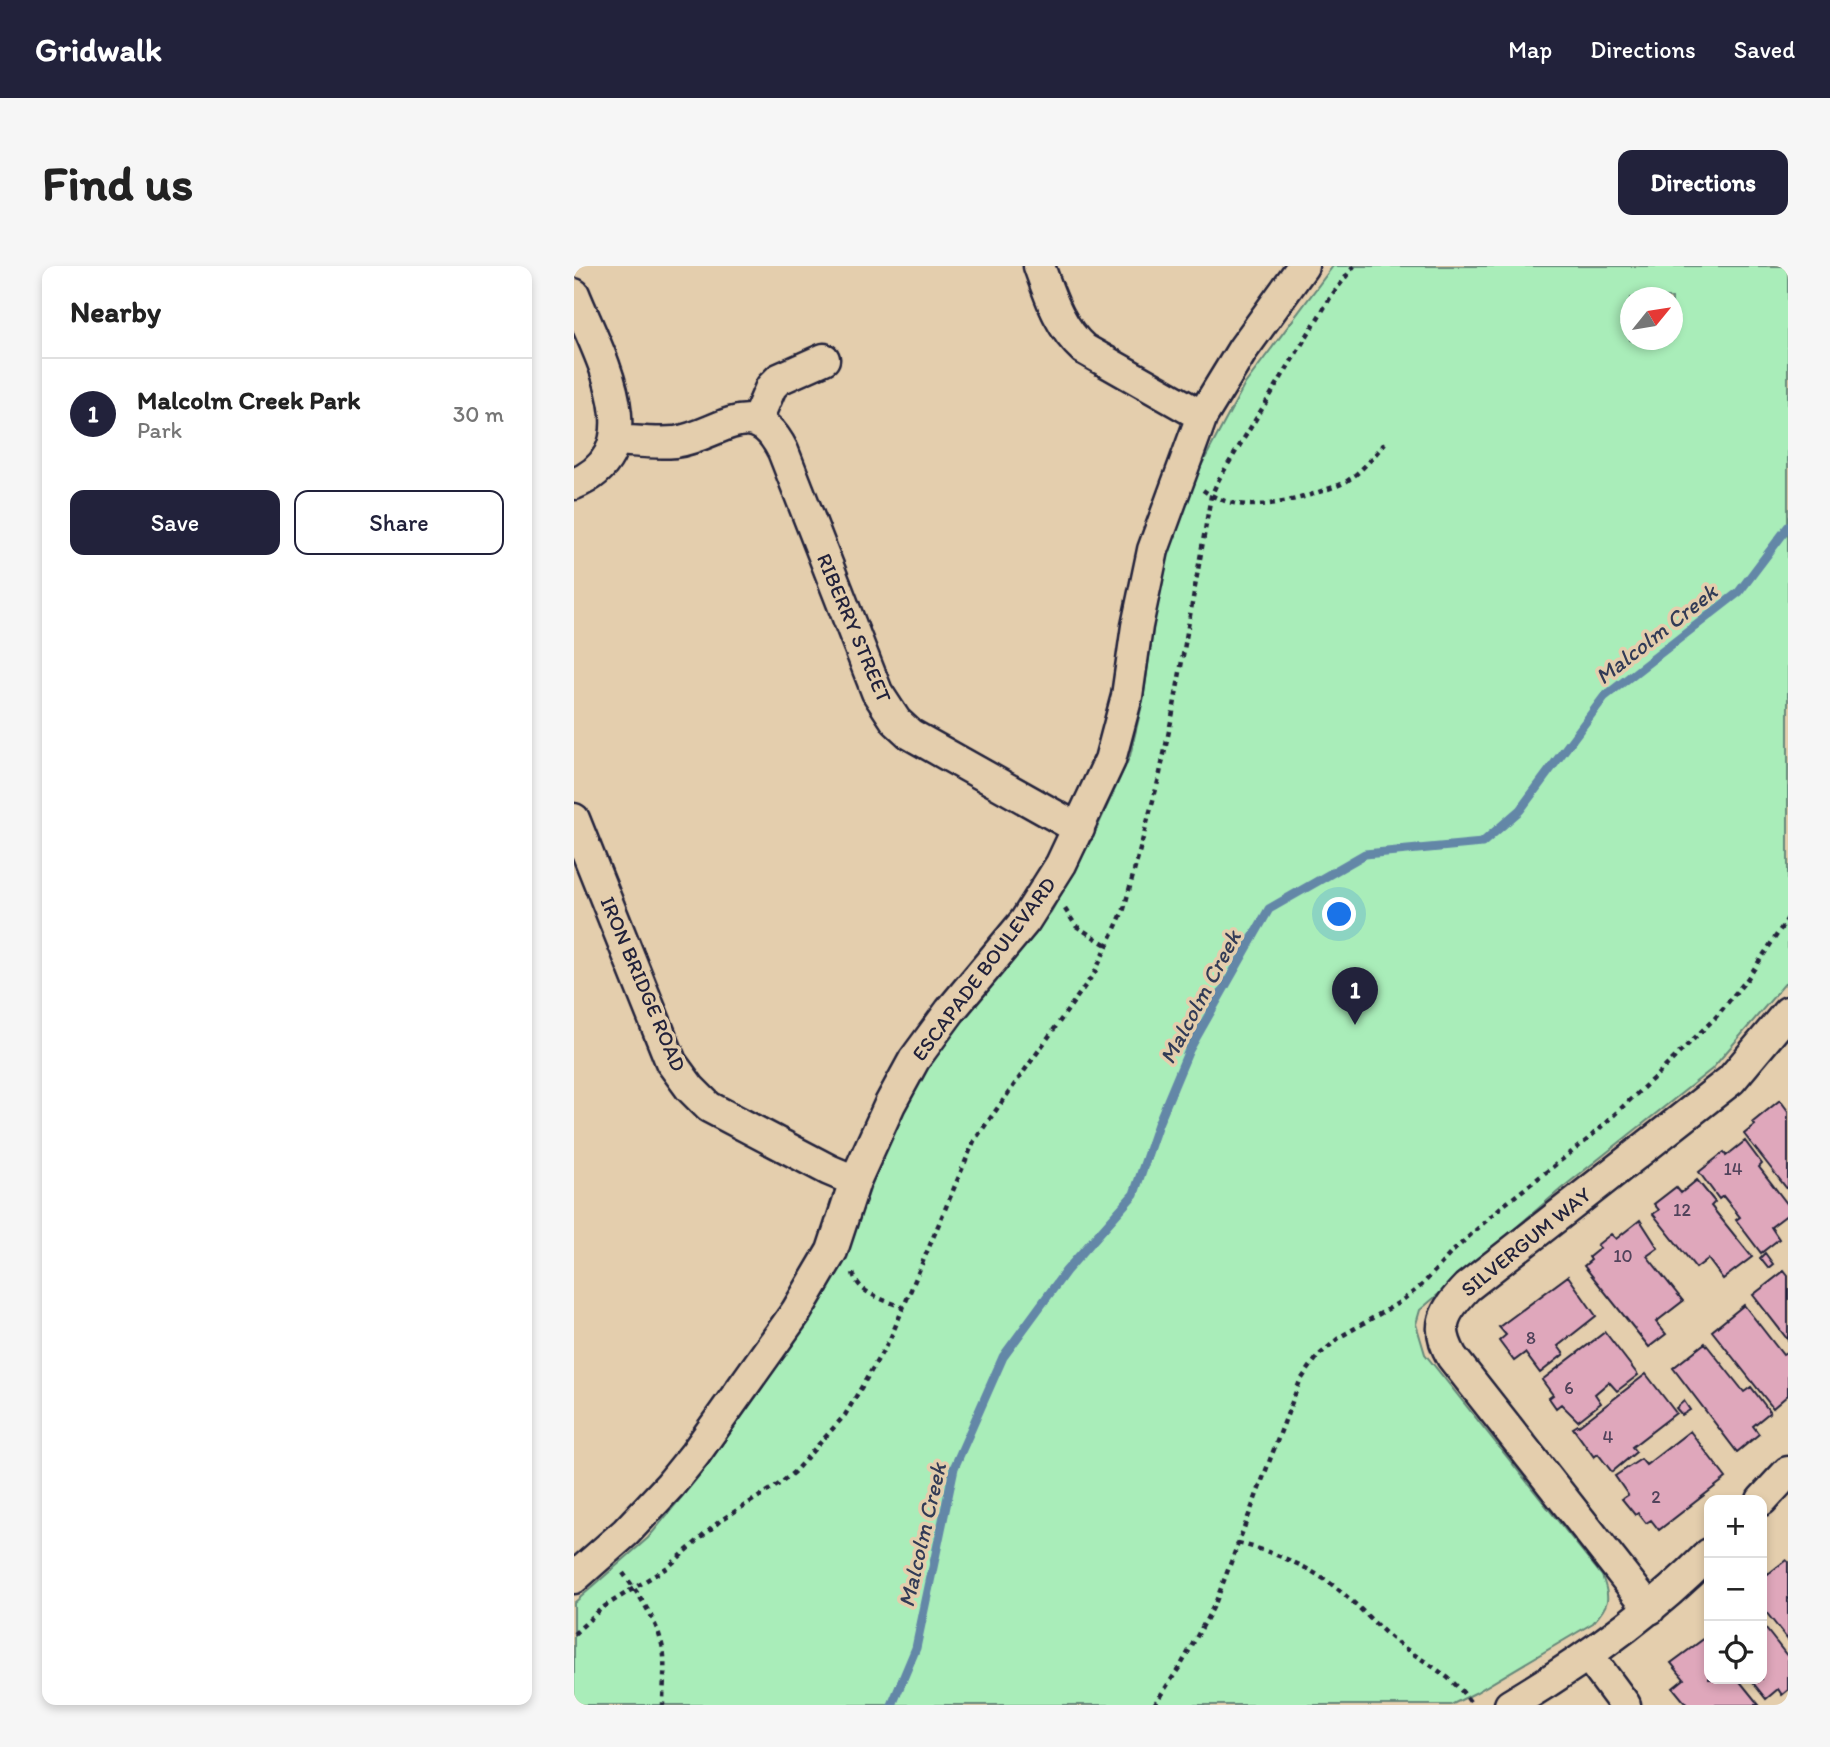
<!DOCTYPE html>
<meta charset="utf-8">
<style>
body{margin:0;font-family:Itim,sans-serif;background:#f6f6f6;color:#222}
.controls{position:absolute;right:21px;bottom:21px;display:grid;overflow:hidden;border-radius:14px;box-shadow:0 4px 10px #0003}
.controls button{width:63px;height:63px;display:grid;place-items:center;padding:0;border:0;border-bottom:2px solid #e0e0e0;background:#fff;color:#222;font:35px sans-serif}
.compass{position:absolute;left:1046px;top:21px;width:63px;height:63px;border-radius:50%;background:#fff;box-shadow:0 4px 10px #0003;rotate:60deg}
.you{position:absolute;left:766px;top:649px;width:24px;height:24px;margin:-18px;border:5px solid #fff;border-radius:50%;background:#1a73e8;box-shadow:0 0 0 10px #1a73e833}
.badge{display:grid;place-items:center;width:46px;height:46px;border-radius:50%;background:#22223b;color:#fff;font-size:23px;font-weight:700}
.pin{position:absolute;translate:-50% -58px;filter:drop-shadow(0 2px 4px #0008)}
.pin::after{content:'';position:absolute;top:37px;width:24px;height:21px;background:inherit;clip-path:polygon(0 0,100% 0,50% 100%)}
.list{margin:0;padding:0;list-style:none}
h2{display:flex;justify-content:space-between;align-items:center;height:91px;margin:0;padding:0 28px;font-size:30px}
h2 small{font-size:23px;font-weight:400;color:#767676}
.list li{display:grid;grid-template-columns:46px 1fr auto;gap:21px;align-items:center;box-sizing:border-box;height:112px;padding:0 28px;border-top:2px solid #e0e0e0}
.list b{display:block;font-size:26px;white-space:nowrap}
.list p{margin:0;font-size:23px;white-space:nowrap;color:#767676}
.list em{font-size:23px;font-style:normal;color:#767676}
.actions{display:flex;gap:14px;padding:21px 28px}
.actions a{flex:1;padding:16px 0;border:2px solid #22223b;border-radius:14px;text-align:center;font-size:24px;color:#22223b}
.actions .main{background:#22223b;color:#fff}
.icon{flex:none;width:38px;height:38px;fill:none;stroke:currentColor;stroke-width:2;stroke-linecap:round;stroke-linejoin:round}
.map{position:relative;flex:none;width:1214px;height:1439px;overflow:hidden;border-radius:14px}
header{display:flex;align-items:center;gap:42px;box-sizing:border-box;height:98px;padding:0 35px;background:#22223b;color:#fff}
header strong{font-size:33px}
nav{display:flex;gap:38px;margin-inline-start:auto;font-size:24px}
.intro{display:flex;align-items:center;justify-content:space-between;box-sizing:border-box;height:168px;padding:0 42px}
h1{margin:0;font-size:49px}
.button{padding:18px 32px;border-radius:14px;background:#22223b;color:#fff;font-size:24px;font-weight:700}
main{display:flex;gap:42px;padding:0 42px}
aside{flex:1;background:#fff;border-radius:14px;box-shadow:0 4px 10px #0003}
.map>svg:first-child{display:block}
.green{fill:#a9edb9;stroke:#66887a;stroke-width:2;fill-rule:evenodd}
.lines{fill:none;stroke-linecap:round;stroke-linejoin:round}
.stream{stroke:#6387a7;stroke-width:9}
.building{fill:#dfa7bb;stroke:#22223b;stroke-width:2}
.minor-casing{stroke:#22223b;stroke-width:35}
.path{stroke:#22223b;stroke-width:4.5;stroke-dasharray:5 5;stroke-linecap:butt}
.minor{stroke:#e4cead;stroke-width:30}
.labels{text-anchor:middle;stroke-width:7;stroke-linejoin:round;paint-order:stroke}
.number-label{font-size:18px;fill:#51435b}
.street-label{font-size:21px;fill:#22223b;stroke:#e4cead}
.water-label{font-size:23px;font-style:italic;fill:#323b56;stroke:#e4cead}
</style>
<header>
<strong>Gridwalk</strong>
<nav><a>Map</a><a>Directions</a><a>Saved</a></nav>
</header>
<div class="intro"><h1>Find us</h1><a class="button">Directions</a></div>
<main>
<aside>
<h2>Nearby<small></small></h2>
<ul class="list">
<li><span class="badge">1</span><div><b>Malcolm Creek Park</b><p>Park</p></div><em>30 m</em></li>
</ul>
<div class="actions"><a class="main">Save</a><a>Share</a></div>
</aside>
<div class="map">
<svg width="1214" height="1439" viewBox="0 0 1214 1439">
<rect width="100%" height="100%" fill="#e4cead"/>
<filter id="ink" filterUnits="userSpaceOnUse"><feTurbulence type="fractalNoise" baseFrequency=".0143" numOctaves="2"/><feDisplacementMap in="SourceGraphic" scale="14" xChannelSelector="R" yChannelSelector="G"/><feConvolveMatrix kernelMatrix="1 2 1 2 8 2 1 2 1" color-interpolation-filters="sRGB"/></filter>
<g filter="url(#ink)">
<path class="green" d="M759,0H1214V714L1138,803L988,922L846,1044L842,1058L851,1088L1028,1310C1037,1333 1035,1339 1019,1357L901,1427L877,1439H0V1337L74,1272L130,1204L192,1116L261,1008L293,932L313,875L352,798L477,646L519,571L556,490L569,434L580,356L594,290L621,211L671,118ZM1056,32H1098V74H1056Z"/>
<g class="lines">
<path class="stream" d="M318,1439L342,1382L380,1202L429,1091L492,1005L560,928L584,858L615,784L695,643L791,588L908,577L946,544L1030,431L1165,326L1214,261"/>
</g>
<path class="building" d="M1206,834L1214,845V924L1170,868L1181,859L1179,856Z
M1171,875L1188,898L1185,901L1214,939V948L1197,961L1205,973L1187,987L1162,954L1166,951L1149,930L1145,933L1125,906L1150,886L1152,890Z
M1123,914L1141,936L1137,940L1178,991L1149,1013L1134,993L1122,1002L1079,948L1085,944L1080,938L1102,921L1107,927Z
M1066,954L1084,982L1073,990L1109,1035L1082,1056L1092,1068L1075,1081L1010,1000L1017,994L1015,991L1026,982L1023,979L1037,968L1042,973Z
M1191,987L1199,998L1194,1002L1186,992Z
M1210,1005L1214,1010V1074L1179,1029Z
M994,1010L1022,1050L984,1080L990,1088L966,1107L951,1087L940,1095L925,1075L932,1069L925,1061Z
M1170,1039L1209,1089L1214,1086V1129L1199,1142L1138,1065Z
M1031,1066L1064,1109L1043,1125L1035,1116L1021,1128L1027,1137L1004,1155L987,1138L982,1142L975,1132L979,1129L968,1114Z
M1131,1077L1170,1126L1177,1121L1196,1146L1179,1160L1185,1168L1163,1186L1099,1102Z
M1072,1108L1102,1147L1058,1181L1062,1186L1038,1206L1024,1188L1020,1191L999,1162L1004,1159L1005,1160Z
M1110,1135L1116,1144L1108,1149L1102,1142Z
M1116,1165L1152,1212L1085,1264L1077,1254L1072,1257L1064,1247L1061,1249L1048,1233L1054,1229L1041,1210L1067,1193L1072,1199Z
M1212,1294L1214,1296V1374L1188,1341V1301L1194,1308Z
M1188,1358L1214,1391V1424L1208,1429L1204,1423L1192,1433L1176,1413H1188Z
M1135,1369V1413H1164L1185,1439H1113L1099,1422L1110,1413L1097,1397Z"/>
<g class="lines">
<defs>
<path id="minor" d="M465,0C476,30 485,61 510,83L628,150
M0,28C22,84 83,184 0,218
M182,156L197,121L205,113L250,93
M41,174C61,175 82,178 101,176C146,170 179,125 209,185L303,426L322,455L336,468L505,563
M0,553L97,796L116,822L135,841L255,904L281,915
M1188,1234L1214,1206
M0,1312L52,1266L96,1219L121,1188L222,1046L258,985L281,915L316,838L340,794L376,745L451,655L487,598L536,494L553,430L563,360L579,284L628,150L669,83L729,0
M1076,1343L878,1091C860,1060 870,1045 893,1021L1157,814L1214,746
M1014,1389L1051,1439
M936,1439C1008,1396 1076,1348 1135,1288"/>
</defs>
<use href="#minor" class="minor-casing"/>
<path class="path" d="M629,224C663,249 711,238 748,225C756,222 765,220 773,215C788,205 799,191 811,177
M491,643L502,660L534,680
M279,1007C285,1029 310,1033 330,1042
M664,1277C700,1286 737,1301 765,1324C785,1340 801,1359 821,1375C848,1396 880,1409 898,1439
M49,1307C66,1330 87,1360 90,1390C91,1406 89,1423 89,1439
M0,1368L28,1342L94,1301L147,1254L207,1217L220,1206L271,1149L316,1073L400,875L521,706L550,643L585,512L599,446L637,230L645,213L758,29L780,0
M580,1439L607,1399L641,1338L726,1115L744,1090L766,1071L826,1036L848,1019L878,986L926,942L1013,874L1085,807L1141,752L1174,712L1214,652"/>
<use href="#minor" class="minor"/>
</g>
</g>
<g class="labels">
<g class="number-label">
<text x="1159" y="909">14</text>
<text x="1108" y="950">12</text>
<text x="1049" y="996">10</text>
<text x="957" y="1078">8</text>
<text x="995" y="1128">6</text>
<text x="1034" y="1177">4</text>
<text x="1082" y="1237">2</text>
</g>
<g class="street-label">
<text transform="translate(280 362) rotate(67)" y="7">RIBERRY STREET</text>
<text transform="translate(410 703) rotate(-53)" y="7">ESCAPADE BOULEVARD</text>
<text transform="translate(69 718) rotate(67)" y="7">IRON BRIDGE ROAD</text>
<text transform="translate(952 976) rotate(-39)" y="7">SILVERGUM WAY</text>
</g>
<g class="water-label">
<text transform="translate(1082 368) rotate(-38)" y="8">Malcolm Creek</text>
<text transform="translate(626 731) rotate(-62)" y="8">Malcolm Creek</text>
<text transform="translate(348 1269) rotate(-77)" y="8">Malcolm Creek</text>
</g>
</g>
</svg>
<div class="controls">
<button>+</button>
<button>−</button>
<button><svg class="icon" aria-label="locate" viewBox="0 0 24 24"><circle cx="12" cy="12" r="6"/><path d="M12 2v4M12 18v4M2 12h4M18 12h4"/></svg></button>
</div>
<svg class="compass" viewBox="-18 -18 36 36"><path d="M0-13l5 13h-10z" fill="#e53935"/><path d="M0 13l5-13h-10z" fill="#767676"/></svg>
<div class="you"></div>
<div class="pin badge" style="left:781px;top:759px">1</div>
</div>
</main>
